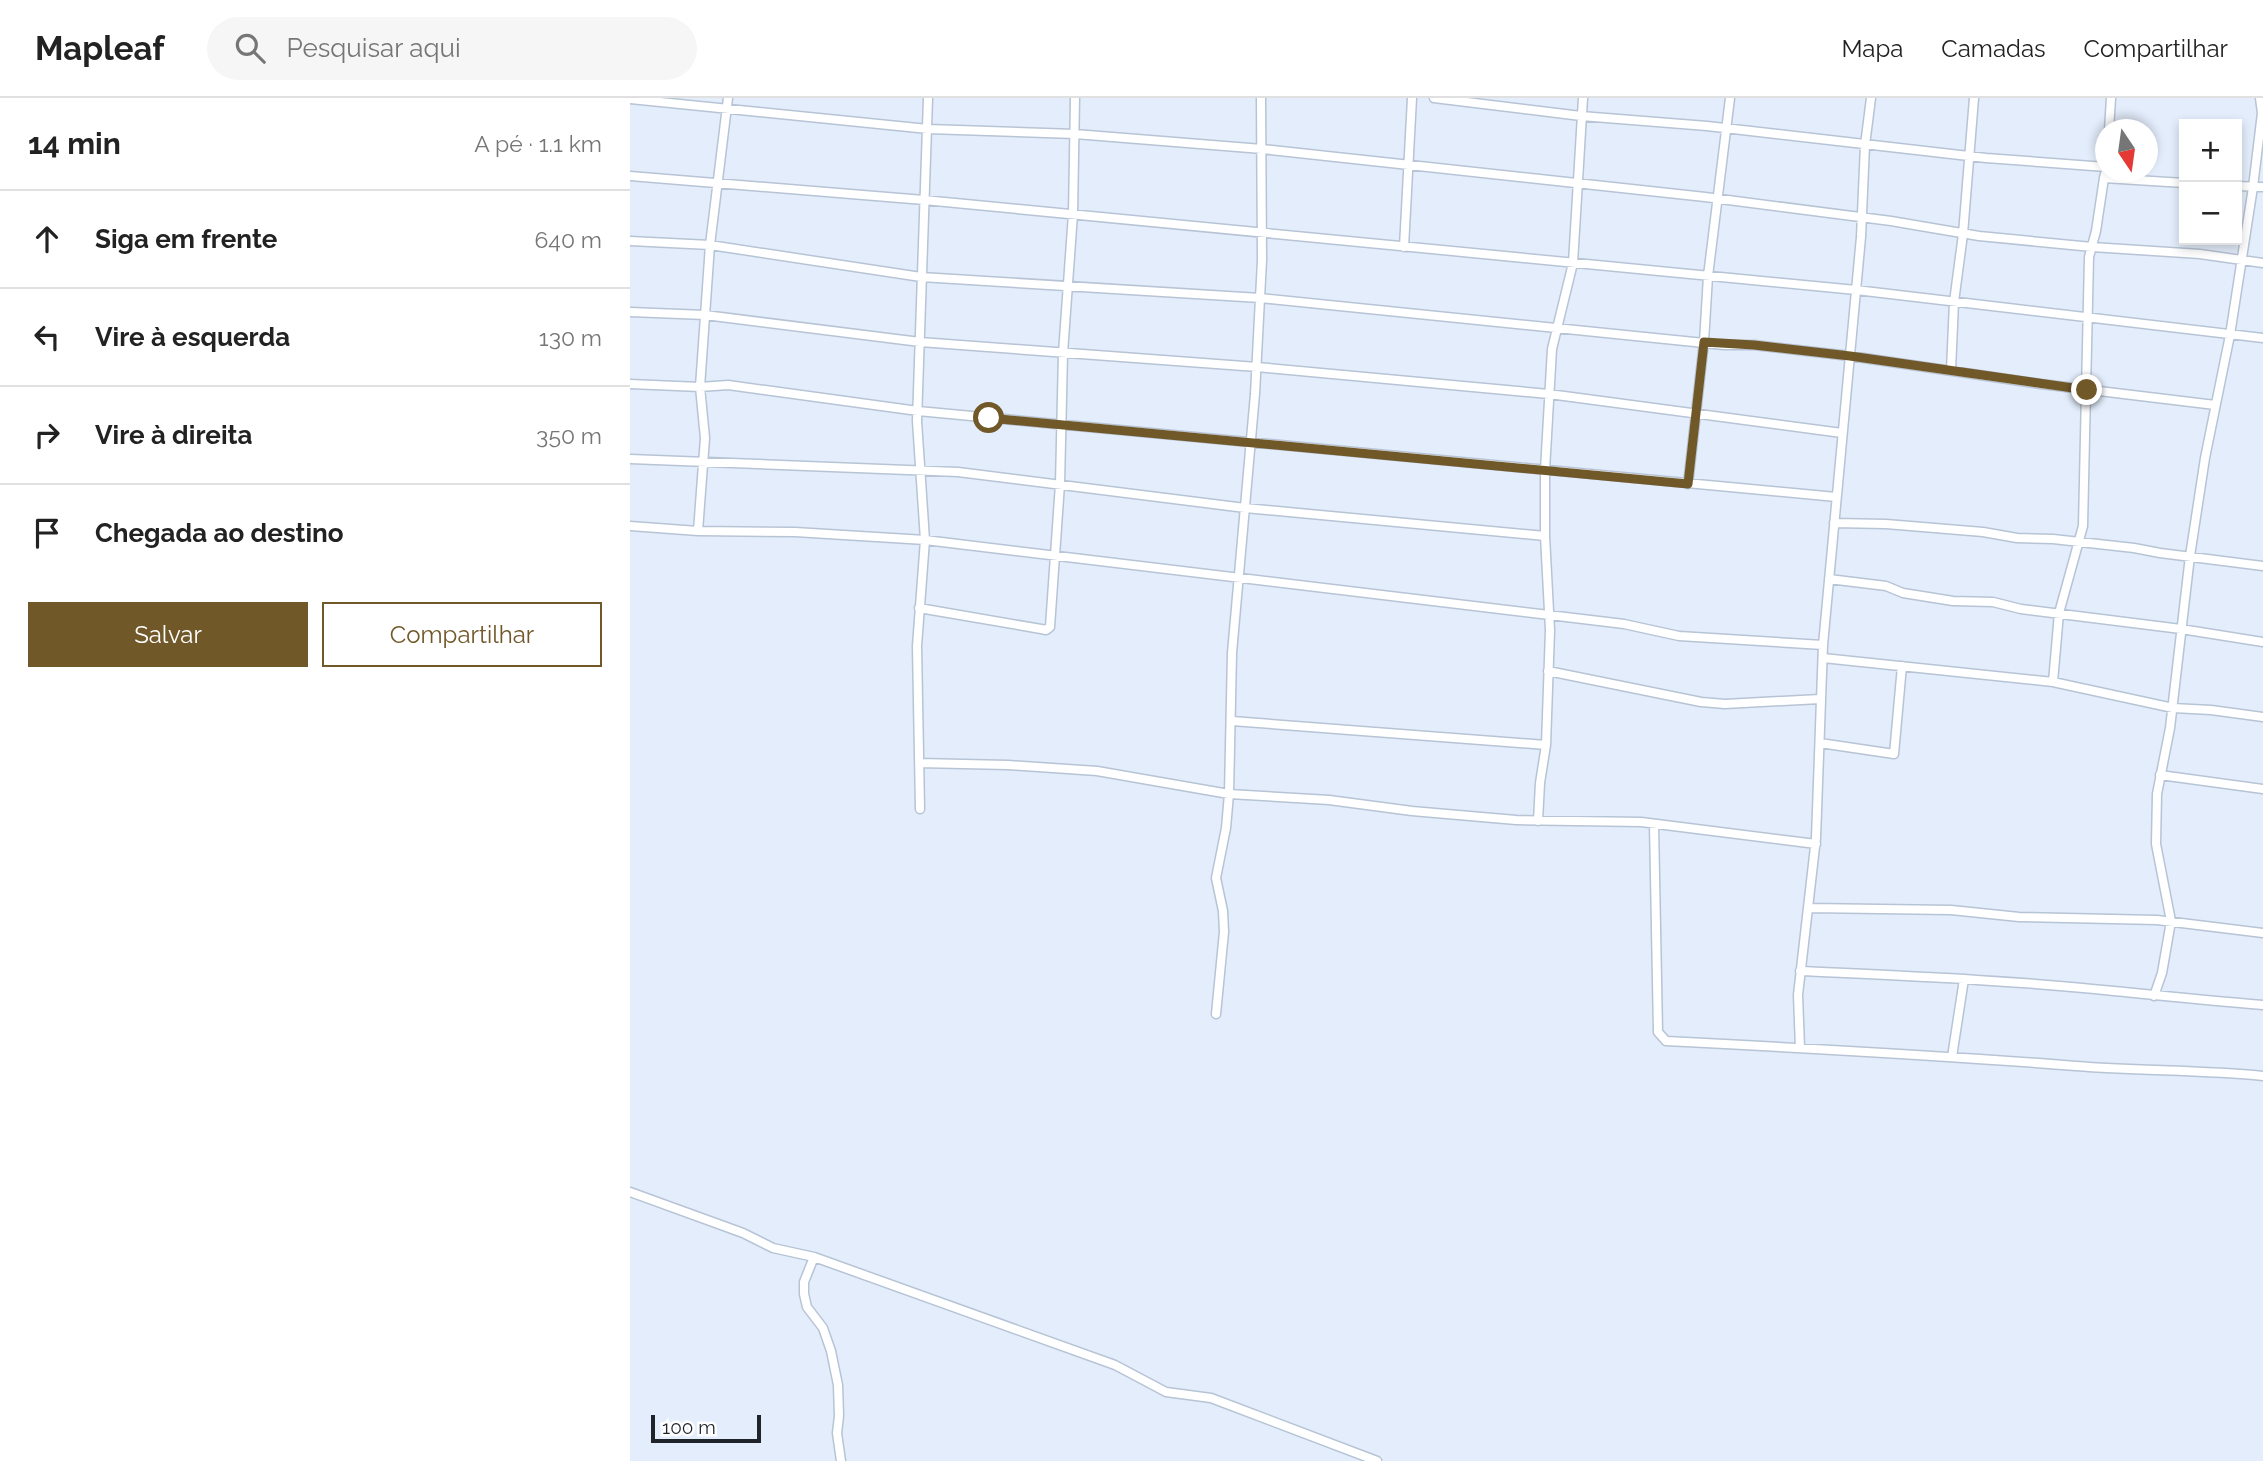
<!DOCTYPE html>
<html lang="pt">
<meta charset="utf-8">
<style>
body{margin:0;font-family:Raleway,sans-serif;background:#f6f6f6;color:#222}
.controls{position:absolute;right:21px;top:21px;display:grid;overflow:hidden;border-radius:0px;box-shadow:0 4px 10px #0003}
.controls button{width:63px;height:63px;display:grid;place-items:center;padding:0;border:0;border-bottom:2px solid #e0e0e0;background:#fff;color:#222;font:35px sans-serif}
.compass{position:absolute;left:1465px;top:21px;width:63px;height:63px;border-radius:50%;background:#fff;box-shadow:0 4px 10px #0003;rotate:167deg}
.scale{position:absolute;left:21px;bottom:18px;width:110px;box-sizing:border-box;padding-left:7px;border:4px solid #1f242a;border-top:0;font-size:19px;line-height:24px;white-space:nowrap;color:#1f242a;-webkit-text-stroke:5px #fff;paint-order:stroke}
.stop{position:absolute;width:21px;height:21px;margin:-16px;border:5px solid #715829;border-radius:50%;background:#fff}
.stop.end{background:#715829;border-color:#fff;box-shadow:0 2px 7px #0008}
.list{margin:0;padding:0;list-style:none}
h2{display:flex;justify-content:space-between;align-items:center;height:91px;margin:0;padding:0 28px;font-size:30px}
h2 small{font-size:23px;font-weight:400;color:#767676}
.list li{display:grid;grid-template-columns:46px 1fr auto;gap:21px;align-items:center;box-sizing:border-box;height:98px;padding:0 28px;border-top:2px solid #e0e0e0}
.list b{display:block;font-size:26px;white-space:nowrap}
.list em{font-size:23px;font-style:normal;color:#767676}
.actions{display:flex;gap:14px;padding:21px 28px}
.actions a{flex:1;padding:16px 0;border:2px solid #715829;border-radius:0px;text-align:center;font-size:24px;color:#715829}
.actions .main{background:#715829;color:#fff}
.icon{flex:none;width:38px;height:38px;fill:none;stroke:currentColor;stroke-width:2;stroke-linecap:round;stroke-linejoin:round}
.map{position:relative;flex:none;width:1633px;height:1363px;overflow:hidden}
header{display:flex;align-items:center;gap:42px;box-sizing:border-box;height:98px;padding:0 35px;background:#fff;border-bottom:2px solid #e0e0e0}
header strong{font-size:33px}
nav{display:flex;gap:38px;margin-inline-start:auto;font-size:24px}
.search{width:490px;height:63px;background:#f6f6f6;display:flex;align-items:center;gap:18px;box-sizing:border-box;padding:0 24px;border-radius:38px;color:#767676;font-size:26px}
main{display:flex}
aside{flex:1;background:#fff}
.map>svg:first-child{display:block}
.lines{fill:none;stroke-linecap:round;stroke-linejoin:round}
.street-casing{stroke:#b7c4d5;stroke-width:11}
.street{stroke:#fff;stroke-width:8}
.route{stroke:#715829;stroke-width:9}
</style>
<header>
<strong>Mapleaf</strong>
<div class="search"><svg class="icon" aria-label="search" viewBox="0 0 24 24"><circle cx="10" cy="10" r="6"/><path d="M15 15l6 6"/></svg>Pesquisar aqui</div>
<nav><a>Mapa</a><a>Camadas</a><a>Compartilhar</a></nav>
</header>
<main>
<aside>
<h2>14 min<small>A pé · 1.1 km</small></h2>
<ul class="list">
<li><svg class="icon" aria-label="ahead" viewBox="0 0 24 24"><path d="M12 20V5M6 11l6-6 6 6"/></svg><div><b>Siga em frente</b></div><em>640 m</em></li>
<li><svg class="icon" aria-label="left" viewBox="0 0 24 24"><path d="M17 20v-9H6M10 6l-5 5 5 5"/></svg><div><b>Vire à esquerda</b></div><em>130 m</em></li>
<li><svg class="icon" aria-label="right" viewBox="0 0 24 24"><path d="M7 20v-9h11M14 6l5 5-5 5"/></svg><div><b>Vire à direita</b></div><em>350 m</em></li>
<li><svg class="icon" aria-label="arrive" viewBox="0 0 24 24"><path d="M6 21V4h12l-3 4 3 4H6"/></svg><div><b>Chegada ao destino</b></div></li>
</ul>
<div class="actions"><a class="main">Salvar</a><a>Compartilhar</a></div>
</aside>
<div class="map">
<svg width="1633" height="1363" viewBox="0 0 1633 1363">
<rect width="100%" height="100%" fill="#e3edfb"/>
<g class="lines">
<defs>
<path id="street" d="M804,0L951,18L1077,28L1356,60L1476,69
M0,1L298,31L445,36L632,51L1075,99L1261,123L1349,138L1462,149L1570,156L1633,165
M1479,32L1481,0
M1475,76L1474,80L1554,85
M0,78L294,102L1226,192L1633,240
M1474,80L1466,133L1459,159L1453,428L1429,515L1423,584L1543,610L1581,612L1633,619
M1607,88L1633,89
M0,143L80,147L291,179L630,200L1094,247H1124L1220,258L1411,286L1585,307
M774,149L782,0
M0,214L75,217L290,244L627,269L919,296L1212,335
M1321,272L1324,204L1333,136L1344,0
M0,286L70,289L98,287L288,313L1206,399
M0,361L328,374L615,410L915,438
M1058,386L1074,244L1078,178L1100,0
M1204,425L1256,426L1353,434L1387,440L1423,441L1504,450L1530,455L1633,468
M0,428L68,433L165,434L295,442L994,526L1049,538L1193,547L1186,740L1168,897L1170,950
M68,433L75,340L70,289L80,147L98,0
M1199,481L1256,488L1273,495L1323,503L1363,504L1391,511L1551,531L1633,544
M289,510L411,531L416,532L420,529L430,386L433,255L443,116L445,0
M1193,547L1231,139L1235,47L1241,0
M1193,560L1423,584
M918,573L1071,604L1095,606L1190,601
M602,623L916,647
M1190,645L1264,656L1272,568
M289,665L378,667L467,673L599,696L699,702L782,713L886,722L1011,724L1186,746
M1530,677L1633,691
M290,711L287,548L295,442L287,323L298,0
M908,723L910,685L916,647L920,532L915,438V372L922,251L943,165L953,0
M1024,726L1028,934L1036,943C1173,950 1310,957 1446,968C1509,973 1571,972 1633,978
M1179,810L1321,812L1389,819L1527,822L1633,835
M1170,873C1275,878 1380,882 1484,893C1534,898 1583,903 1633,907
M1524,898L1532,875L1541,823L1526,746L1527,696L1540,630L1560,458L1575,360L1600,237L1623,89L1632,15L1630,0
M586,916L594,834L593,813L586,780L596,730L599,696L602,555L625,296L632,162L631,0
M1322,959L1334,881
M0,1094L113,1135L143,1150L184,1159L485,1267L536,1294L581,1300L747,1363
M184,1159L174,1184V1196L177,1209L193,1230L201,1253L208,1287L209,1318L207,1335L211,1363"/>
</defs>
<use href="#street" class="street-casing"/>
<use href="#street" class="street"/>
</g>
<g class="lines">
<path class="route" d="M359,320L1058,386L1074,244L1124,247L1220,258L1457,292"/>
</g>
</svg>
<div class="controls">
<button>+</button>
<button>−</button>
</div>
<svg class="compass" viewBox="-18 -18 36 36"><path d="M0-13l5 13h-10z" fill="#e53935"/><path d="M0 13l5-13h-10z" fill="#767676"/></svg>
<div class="scale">100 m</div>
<div class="stop" style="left:359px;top:320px"></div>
<div class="stop end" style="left:1457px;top:292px"></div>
</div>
</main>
